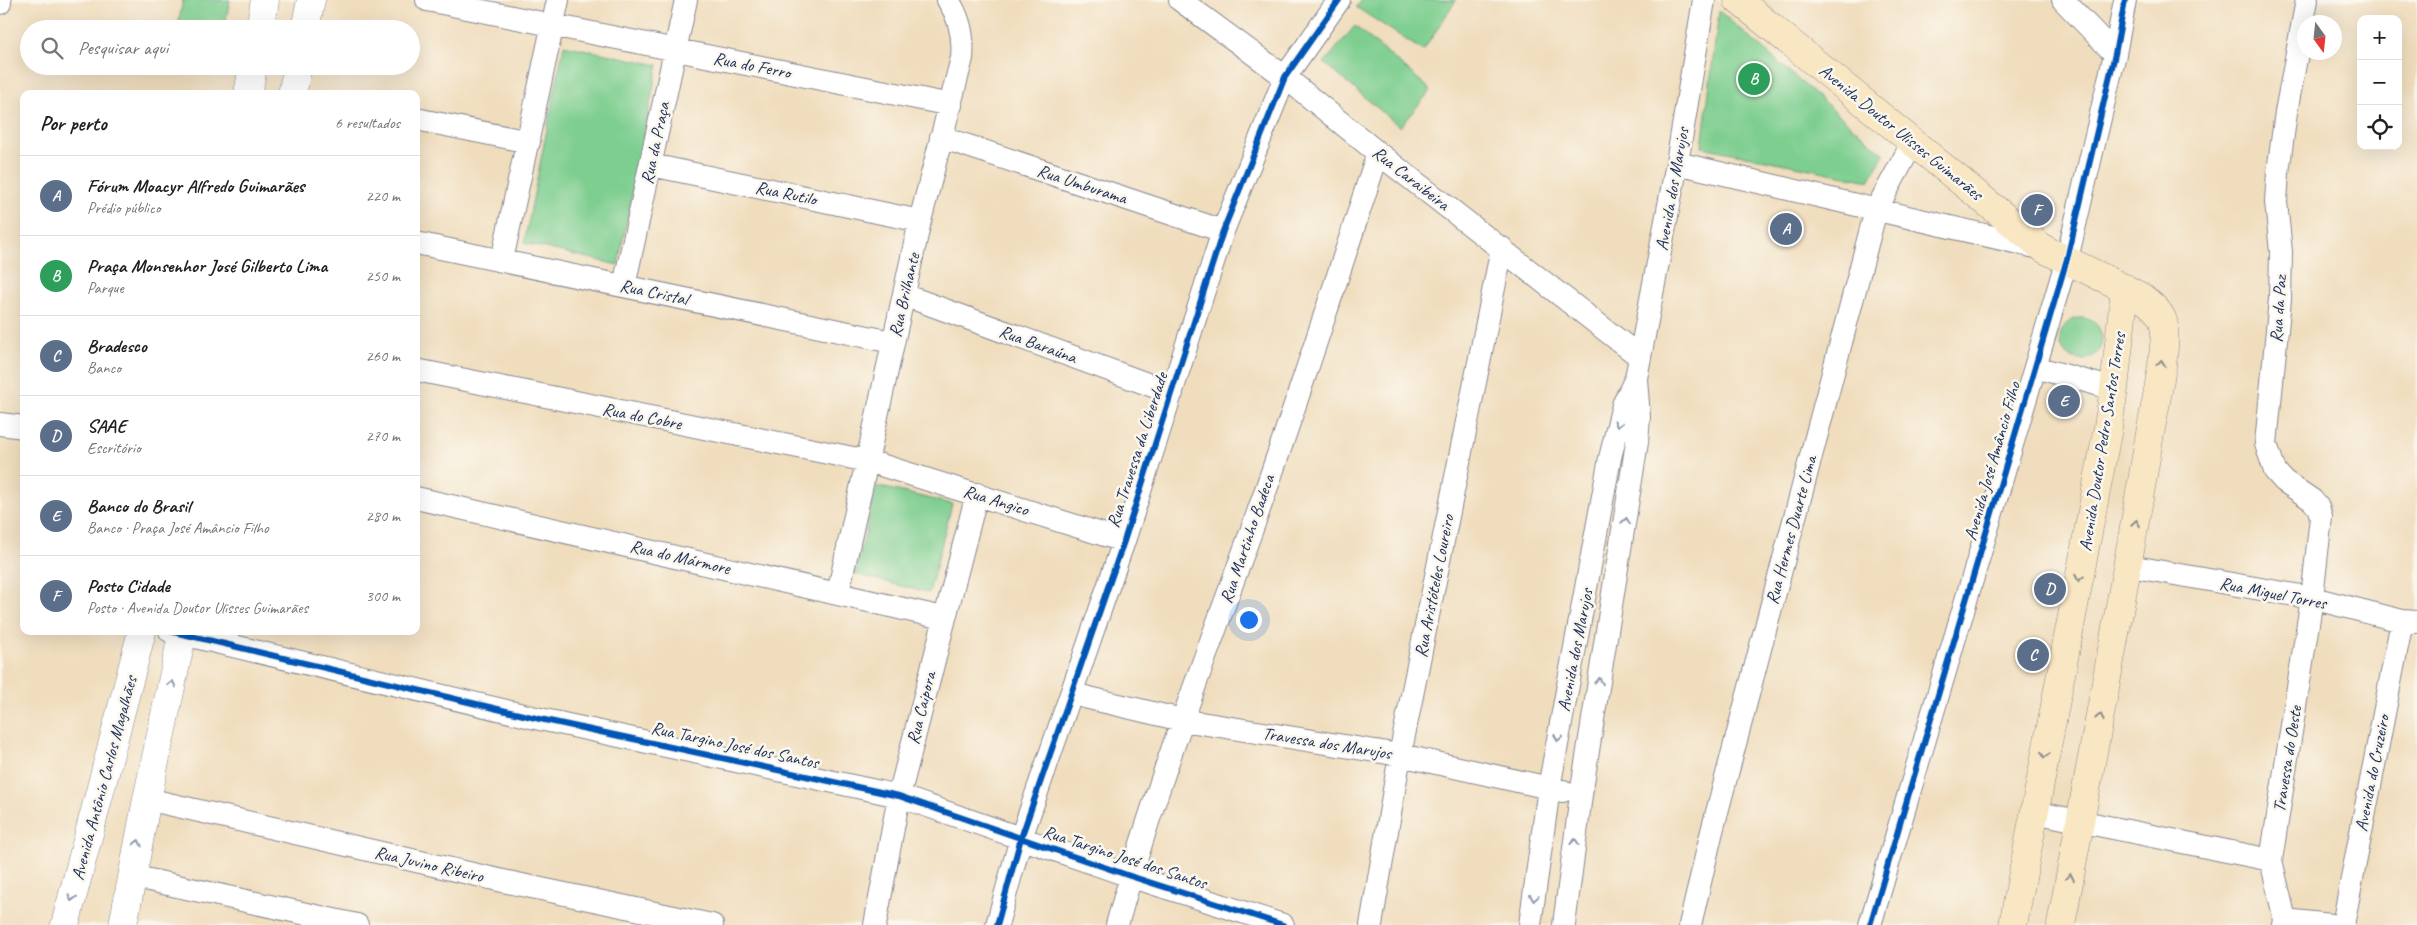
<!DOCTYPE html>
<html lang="pt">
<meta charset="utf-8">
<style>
body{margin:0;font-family:Caveat,sans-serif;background:#f6f6f6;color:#202124}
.controls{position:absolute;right:15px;top:15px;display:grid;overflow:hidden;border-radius:10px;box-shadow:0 5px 20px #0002}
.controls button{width:45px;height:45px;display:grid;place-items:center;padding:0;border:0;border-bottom:1px solid #e0e0e0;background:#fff;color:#202124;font:25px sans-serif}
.compass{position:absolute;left:2297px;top:15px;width:45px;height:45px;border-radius:50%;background:#fff;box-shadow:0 5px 20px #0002;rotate:165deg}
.you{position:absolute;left:1248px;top:619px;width:18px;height:18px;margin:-12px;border:4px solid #fff;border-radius:50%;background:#1a73e8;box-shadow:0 0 0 8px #1a73e833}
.badge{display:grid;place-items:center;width:32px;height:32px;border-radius:50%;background:#c8321e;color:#fff;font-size:16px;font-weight:700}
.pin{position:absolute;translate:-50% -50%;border:2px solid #fff;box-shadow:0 1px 5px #0006}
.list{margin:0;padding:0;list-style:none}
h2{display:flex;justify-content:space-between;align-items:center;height:65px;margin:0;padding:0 20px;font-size:21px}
h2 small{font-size:16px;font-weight:400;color:#757577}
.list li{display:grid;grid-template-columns:32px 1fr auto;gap:15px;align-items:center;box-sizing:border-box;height:80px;padding:0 20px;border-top:1px solid #e0e0e0}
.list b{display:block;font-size:19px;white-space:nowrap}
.list p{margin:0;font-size:16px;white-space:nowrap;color:#757577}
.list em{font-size:16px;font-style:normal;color:#757577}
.icon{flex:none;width:28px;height:28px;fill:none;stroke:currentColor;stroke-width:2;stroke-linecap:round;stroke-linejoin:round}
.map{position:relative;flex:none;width:2417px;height:925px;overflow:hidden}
.search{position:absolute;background:#fff;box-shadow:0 5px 20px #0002;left:20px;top:20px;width:400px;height:55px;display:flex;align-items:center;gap:12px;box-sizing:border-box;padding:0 18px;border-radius:28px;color:#757577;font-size:19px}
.panel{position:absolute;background:#fff;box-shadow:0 5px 20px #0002;left:20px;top:90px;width:400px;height:545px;border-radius:10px}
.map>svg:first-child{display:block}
.green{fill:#7dce8f;stroke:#4c7e76}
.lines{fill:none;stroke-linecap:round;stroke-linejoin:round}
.minor-casing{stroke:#86868e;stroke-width:24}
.tertiary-casing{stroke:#86868e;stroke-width:29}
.secondary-casing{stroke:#86868e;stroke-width:29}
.minor{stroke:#fff;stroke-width:22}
.tertiary{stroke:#fff;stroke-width:28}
.secondary{stroke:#f9e7c3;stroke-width:28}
.cycleway-casing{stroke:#fbf7ec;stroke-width:9}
.cycleway{stroke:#0057b8;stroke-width:6}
.oneway{stroke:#8a8b90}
.oneway2{stroke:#8d97ae}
.labels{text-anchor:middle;stroke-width:5;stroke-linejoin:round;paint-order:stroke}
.street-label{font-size:18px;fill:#1b2f5e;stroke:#fbf7ec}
</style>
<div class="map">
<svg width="2417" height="925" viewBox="0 0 2417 925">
<rect width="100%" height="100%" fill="#fbf7ec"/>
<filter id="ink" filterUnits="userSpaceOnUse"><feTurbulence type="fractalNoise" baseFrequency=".02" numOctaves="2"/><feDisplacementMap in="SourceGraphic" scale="10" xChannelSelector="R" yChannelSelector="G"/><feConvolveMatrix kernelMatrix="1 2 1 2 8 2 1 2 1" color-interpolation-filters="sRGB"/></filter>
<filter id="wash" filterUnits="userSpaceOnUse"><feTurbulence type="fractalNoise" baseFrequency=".0096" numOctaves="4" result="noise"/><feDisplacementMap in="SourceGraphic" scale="20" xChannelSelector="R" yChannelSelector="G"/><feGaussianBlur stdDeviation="1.12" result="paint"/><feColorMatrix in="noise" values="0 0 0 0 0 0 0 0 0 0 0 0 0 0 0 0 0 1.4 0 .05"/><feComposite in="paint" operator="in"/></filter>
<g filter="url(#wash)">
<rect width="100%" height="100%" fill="#f0ddbd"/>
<path class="green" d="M183,0H230L224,29H177Z
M1361,0H1456L1423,51L1356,7Z
M1719,11L1884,154L1869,181L1702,147Z
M1355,26L1431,90L1400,127L1324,63Z
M564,45L658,65L618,265L524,243Z
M2060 339a21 21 0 1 1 42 0a21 21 0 1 1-42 0Z
M877,486L952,504L929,593L855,574Z"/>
</g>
<g filter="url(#ink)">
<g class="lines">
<defs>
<path id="minor" d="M427,0L951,105
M1180,0L1285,77L1378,153L1640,357
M2063,0L2115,54
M0,3V0
M416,119L529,142
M941,137L1223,231
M1677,163L2044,249
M651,165L920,221
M416,243L892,342
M502,260L558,0
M624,286L686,0
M904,295L1172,393
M2035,367L2114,389
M416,370L868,461L1124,541
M0,424L24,427
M416,498L943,618
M2129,566L2312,598L2402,621L2417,622
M838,593L920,221L962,58C964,37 960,18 948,0
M170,631L540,719L899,796L1130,876L1283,925
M1072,694L1182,720L1400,755L1563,791
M147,799L503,881L712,925
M2034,812L2271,860
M131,876L357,925
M2285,920L2331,925
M875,925L899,796L977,494
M997,925L1021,838L1124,541L1223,231L1285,77L1339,0
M1117,925C1155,787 1207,653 1256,518C1299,397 1338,275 1378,153
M1371,925L1400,755L1502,248
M1530,925L1549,788L1610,458L1623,405L1636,378L1640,357L1677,163L1704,0
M1564,925L1581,795L1637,442L1639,417L1636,379
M1690,925L1712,831L1876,210L1913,142
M1870,925L2067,259L2115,54L2125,0
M2284,925L2285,920L2271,860L2312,598L2321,517L2318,507L2312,500L2284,481L2275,471L2266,444L2280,299L2281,252L2276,202L2278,172L2286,112L2307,0
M2343,925L2402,621"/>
<path id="tertiary" d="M260,29L265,0
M305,29L311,0
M248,94L253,66
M292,94L298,66
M65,925L142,631
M123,925L147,799L183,631"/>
<path id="secondary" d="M1738,0L2044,249L2140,296C2149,303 2159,310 2163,321C2170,342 2152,419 2148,445C2122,605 2090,765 2061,925
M2013,925L2107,433L2114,389L2125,288"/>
</defs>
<use href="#minor" class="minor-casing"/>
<use href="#tertiary" class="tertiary-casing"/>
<use href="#secondary" class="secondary-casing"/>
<use href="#minor" class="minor"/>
<use href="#tertiary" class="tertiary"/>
<use href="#secondary" class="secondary"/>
<defs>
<path id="cycleway" d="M170,631L540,719L899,796L1130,876L1283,925
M997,925L1021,838L1124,541L1223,231L1285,77L1339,0
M1870,925L2067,259L2115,54L2125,0"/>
</defs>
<use href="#cycleway" class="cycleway-casing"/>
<use href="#cycleway" class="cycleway"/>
</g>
<defs><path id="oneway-chevron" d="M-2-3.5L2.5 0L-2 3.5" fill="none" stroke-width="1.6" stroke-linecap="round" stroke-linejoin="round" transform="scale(1.25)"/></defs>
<g class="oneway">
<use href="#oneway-chevron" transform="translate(2161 363) rotate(-83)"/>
<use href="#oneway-chevron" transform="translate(2136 523) rotate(-81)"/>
<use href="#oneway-chevron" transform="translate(2079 578) rotate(101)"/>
<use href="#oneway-chevron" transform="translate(2100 717) rotate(-79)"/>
<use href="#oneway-chevron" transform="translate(2045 755) rotate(101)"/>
<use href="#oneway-chevron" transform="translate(2070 877) rotate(-80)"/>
</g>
<g class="oneway2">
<use href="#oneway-chevron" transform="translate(1618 424) rotate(105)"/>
<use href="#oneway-chevron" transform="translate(1626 521) rotate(-81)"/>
<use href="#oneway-chevron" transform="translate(1599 681) rotate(-81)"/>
<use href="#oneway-chevron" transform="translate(172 684) rotate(-78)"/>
<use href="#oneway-chevron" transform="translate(1558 738) rotate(101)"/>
<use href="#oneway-chevron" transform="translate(1575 842) rotate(-83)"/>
<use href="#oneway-chevron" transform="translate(138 843) rotate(-78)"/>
<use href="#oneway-chevron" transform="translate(72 898) rotate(104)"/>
<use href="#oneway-chevron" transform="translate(1534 898) rotate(98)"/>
</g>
</g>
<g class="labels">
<g class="street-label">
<text transform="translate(752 65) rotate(11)" y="6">Rua do Ferro</text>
<text transform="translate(1901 132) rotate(39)" y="6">Avenida Doutor Ulisses Guimarães</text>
<text transform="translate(655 143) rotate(-78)" y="6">Rua da Praça</text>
<text transform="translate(1411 178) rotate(38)" y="6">Rua Caraibeira</text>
<text transform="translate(1082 184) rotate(18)" y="6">Rua Umburama</text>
<text transform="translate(1672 189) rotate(-80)" y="6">Avenida dos Marujos</text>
<text transform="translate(786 193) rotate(12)" y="6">Rua Rutilo</text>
<text transform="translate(654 292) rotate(12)" y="6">Rua Cristal</text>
<text transform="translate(904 295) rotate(-77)" y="6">Rua Brilhante</text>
<text transform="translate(2278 309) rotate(-86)" y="6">Rua da Paz</text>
<text transform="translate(1038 344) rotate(20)" y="6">Rua Baraúna</text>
<text transform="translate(642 416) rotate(11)" y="6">Rua do Cobre</text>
<text transform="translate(2102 442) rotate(-81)" y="6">Avenida Doutor Pedro Santos Torres</text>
<text transform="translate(1137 450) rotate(-72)" y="6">Rua Travessa da Liberdade</text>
<text transform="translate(1992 461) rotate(-74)" y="6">Avenida José Amâncio Filho</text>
<text transform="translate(996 500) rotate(17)" y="6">Rua Angico</text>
<text transform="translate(1791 530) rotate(-75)" y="6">Rua Hermes Duarte Lima</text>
<text transform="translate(1247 539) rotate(-71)" y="6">Rua Martinho Badeca</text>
<text transform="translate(680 557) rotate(13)" y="6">Rua do Mármore</text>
<text transform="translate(1434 586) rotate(-79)" y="6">Rua Aristóteles Loureiro</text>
<text transform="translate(2273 593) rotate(11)" y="6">Rua Miguel Torres</text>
<text transform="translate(1575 650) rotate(-79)" y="6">Avenida dos Marujos</text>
<text transform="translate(921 708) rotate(-76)" y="6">Rua Caipora</text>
<text transform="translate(1327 743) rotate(9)" y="6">Travessa dos Marujos</text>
<text transform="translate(735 745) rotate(12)" y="6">Rua Targino José dos Santos</text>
<text transform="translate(2287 759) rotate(-81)" y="6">Travessa do Oeste</text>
<text transform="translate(2372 773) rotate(-79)" y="6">Avenida do Cruzeiro</text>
<text transform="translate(104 778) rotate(-75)" y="6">Avenida Antônio Carlos Magalhães</text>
<text transform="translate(1125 857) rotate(18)" y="6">Rua Targino José dos Santos</text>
<text transform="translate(429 864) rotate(13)" y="6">Rua Juvino Ribeiro</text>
</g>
</g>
</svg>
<div class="controls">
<button>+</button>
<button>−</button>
<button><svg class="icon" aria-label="locate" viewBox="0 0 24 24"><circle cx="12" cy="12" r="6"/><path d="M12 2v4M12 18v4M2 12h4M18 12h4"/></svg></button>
</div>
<svg class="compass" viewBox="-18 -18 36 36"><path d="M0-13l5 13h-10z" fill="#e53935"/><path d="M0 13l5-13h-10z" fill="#757577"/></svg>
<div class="you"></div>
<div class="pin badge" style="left:1786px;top:229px;background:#5c6f8a">A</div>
<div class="pin badge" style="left:1754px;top:79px;background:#2e9e5b">B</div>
<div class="pin badge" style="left:2033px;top:655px;background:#5c6f8a">C</div>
<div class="pin badge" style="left:2050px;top:589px;background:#5c6f8a">D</div>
<div class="pin badge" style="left:2064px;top:401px;background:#5c6f8a">E</div>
<div class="pin badge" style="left:2037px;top:210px;background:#5c6f8a">F</div>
<div class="search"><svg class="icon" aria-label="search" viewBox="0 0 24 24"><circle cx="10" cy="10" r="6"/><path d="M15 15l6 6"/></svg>Pesquisar aqui</div>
<section class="panel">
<h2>Por perto<small>6 resultados</small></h2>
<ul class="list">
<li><span class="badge" style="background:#5c6f8a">A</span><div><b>Fórum Moacyr Alfredo Guimarães</b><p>Prédio público</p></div><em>220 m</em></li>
<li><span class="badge" style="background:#2e9e5b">B</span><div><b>Praça Monsenhor José Gilberto Lima</b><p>Parque</p></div><em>250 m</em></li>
<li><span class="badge" style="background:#5c6f8a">C</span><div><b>Bradesco</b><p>Banco</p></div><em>260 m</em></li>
<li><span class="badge" style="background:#5c6f8a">D</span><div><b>SAAE</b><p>Escritório</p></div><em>270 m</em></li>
<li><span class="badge" style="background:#5c6f8a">E</span><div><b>Banco do Brasil</b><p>Banco · Praça José Amâncio Filho</p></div><em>280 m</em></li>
<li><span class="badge" style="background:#5c6f8a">F</span><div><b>Posto Cidade</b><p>Posto · Avenida Doutor Ulisses Guimarães</p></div><em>300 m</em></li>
</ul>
</section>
</div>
